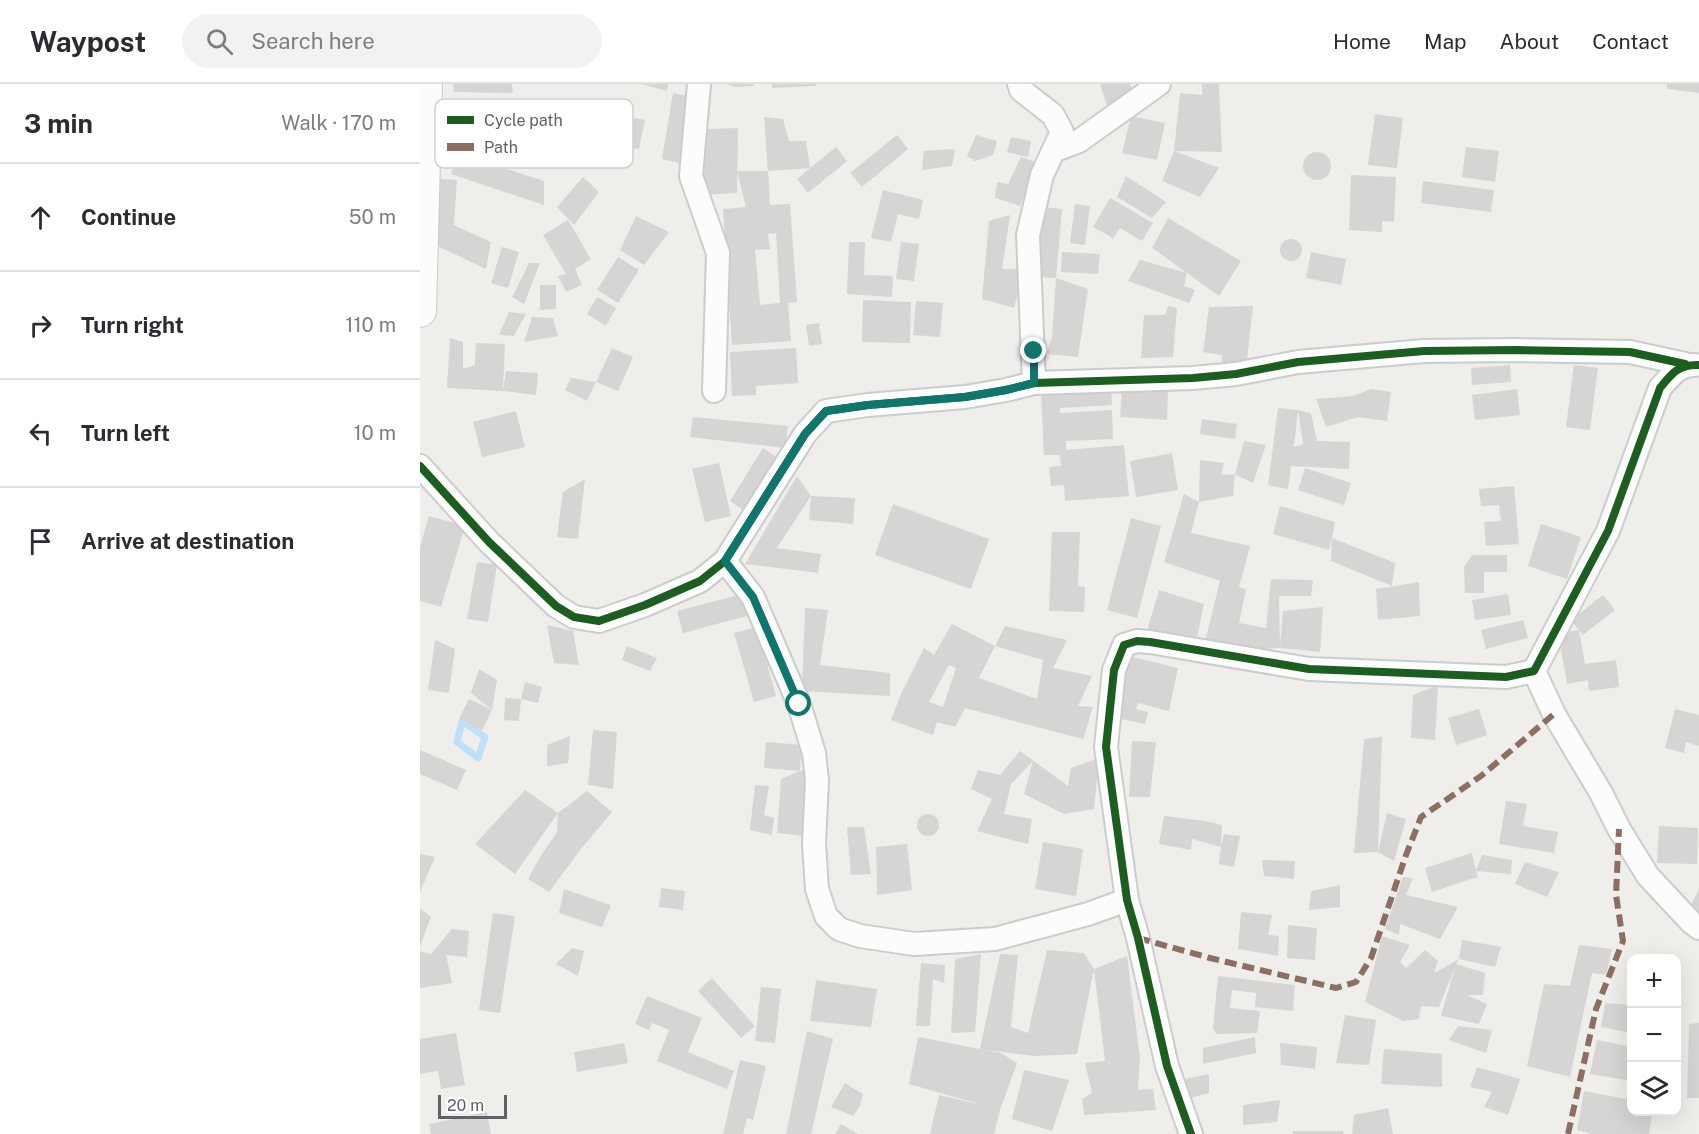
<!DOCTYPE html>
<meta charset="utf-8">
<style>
body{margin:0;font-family:"Public Sans",sans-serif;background:#f2f2f3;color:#2b2b33}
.controls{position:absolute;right:18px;bottom:18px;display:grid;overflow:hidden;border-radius:12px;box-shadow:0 6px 24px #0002}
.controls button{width:54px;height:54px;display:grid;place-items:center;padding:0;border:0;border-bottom:2px solid #e1e1e2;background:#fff;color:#2b2b33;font:30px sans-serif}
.scale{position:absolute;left:18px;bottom:15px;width:69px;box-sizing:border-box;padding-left:6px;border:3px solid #5f6368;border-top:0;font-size:16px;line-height:21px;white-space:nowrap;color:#5f6368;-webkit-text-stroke:4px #fff;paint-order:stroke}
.stop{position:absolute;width:18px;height:18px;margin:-14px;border:4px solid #0f766e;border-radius:50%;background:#fff}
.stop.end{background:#0f766e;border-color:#fff;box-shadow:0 2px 6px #0008}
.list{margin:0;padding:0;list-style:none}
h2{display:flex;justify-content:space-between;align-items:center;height:78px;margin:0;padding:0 24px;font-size:26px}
h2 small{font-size:20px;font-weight:400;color:#7c7c81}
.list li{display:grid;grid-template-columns:39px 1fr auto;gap:18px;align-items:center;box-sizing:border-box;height:108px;padding:0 24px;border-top:2px solid #e1e1e2}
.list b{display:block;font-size:22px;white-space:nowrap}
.list em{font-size:20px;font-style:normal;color:#7c7c81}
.icon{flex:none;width:33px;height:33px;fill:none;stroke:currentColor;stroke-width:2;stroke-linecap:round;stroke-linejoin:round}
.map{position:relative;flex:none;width:1279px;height:1050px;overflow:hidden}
header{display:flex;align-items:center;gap:36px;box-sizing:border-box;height:84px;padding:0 30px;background:#fff;border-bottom:2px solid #e1e1e2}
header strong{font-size:28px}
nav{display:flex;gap:33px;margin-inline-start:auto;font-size:21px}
.search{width:420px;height:54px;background:#f2f2f3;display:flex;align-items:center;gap:15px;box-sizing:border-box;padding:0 21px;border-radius:33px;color:#7c7c81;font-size:22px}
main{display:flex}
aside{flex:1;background:#fff}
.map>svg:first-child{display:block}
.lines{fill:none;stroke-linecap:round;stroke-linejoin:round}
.stream{stroke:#bfe0f9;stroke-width:7}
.building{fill:#d6d5d3;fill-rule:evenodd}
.minor-casing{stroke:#cbcccc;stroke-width:26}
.secondary-casing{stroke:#cacacb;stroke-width:34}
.minor{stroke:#fdfcfc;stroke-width:22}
.secondary{stroke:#fdfcfc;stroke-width:32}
.quiet{stroke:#8d6e63;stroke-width:6;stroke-dasharray:12 6;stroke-linecap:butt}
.cycleway-casing{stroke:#fff;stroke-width:11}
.cycleway{stroke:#1b5e20;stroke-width:8}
.route{stroke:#0f766e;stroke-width:8}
.key{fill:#fff;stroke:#cfd0d2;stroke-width:1.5}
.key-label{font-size:16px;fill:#5f6368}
</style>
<header>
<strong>Waypost</strong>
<div class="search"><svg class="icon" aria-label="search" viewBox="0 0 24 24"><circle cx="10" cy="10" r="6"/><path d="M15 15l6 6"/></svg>Search here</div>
<nav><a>Home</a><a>Map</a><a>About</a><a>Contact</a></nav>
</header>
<main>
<aside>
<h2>3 min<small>Walk · 170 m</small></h2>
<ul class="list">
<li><svg class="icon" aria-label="ahead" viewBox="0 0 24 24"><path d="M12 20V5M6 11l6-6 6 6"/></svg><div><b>Continue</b></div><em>50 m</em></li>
<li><svg class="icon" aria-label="right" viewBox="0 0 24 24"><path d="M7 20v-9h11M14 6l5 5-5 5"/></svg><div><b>Turn right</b></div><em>110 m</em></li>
<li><svg class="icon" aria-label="left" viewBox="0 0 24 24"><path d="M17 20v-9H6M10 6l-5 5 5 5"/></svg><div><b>Turn left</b></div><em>10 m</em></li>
<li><svg class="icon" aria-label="arrive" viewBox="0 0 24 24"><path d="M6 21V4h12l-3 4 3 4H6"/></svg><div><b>Arrive at destination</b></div></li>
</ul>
</aside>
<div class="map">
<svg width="1279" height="1050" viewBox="0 0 1279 1050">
<rect width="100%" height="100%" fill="#efeeea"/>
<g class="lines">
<path class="stream" d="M42,637L65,653L58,674L37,658Z"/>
</g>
<path class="building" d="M33,0H92L93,9L34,8Z
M221,0H248L247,7Z
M306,0H334L333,2L315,3Z
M352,0H396V2L352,4Z
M680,0H710L716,19L689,28Z
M782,0H799L802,68L754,67L799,84L780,113L742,97L754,67L760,9L782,11Z
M1247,0H1279V9L1247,5Z
M253,9L273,13L259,79L242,75Z
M171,26L225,36L219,65L166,55Z
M955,30L983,34L977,84L948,81Z
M711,32L745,39L737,76L702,69Z
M344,33L363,35L369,57H386L390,84L416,63L427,77L388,109L377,95L390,84L348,87Z
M318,44L317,109L283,111L287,45Z
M477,51L488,65L442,103L430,89Z
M556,51L577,57L573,71L555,77L547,72Z
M591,53L611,57L608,73L587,68Z
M1046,63L1079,67L1075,98L1042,93Z
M535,65L532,82L502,86L504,67Z
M883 82a14 14 0 1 1 28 0a14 14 0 1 1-28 0Z
M38,69L124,97V121L31,90Z
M601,73L616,78L600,122L575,114L577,98L588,100Z
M317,87H348L350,121L370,120L377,218L368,219L371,257L312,261L303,125L326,123ZM356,149L360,219L340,221L335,166L350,165L348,150Z
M931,91L976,93L974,138L962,137V148L929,146Z
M706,92L746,118L732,134L697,113Z
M163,93L179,108L154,141L137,123Z
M13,94L37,96L34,141L71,158L66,185L9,158Z
M1003,97L1074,106L1071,128L1001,119Z
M463,106L503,116L499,135L478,130L471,158L451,154Z
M690,114L733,139L722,157L700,144L693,154L673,143Z
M655,120L670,122L665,161L650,159Z
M621,123L642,125L636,194L615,193Z
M590,131L582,185H598L601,197L594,224L562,215L569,137Z
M216,132L249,148L224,181L200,166Z
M748,134L821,177L799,212L767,189L764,202L775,206L769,219L708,197L720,176L767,189L732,164Z
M148,136L171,175L155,185L162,201L146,208L138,192L146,190L123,151Z
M860 166a11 11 0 1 1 22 0a11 11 0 1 1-22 0Z
M429,158H445L444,191L473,192L472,213L427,210Z
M481,158L499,160L494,197L476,195Z
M82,163L99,168L88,204L71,199Z
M642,168L680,170L678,190L641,188Z
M891,168L926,175L921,201L886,194Z
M198,173L219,186L198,219L177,206Z
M109,179H120L104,220L92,213Z
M636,194L668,205L658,273L627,270L632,253Z
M120,201H136V225L120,226Z
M177,213L196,224L186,242L167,230Z
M443,216L491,218L490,259L442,258Z
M496,217L523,219L520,253L493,251Z
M748,222L757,224L753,273L721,274L724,231H745Z
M833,222L826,284L801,281L802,271L783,268L789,223Z
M89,228L106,230L94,252L79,251Z
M112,233L133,234L138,252L104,258Z
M399,239L402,260L389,262L386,241Z
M30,254L43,258V285L55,281L56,259L85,260L83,307L86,287L118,289L116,311L83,307L27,304Z
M192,264L213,273L198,307L176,298Z
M376,264L378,299L336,302V311L312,312L310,268Z
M1090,281L1091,298L1052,301L1051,284Z
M1154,281L1178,284L1170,346L1146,343Z
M151,294L176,298L167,317L145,306Z
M691,303L692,321L640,324V329L692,326L693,355L646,357V366L704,361L709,412L645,417L644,401L631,402L629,383L641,382L640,371H624L621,307Z
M702,304L748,307L747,336L700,333Z
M951,305L971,308L967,337L938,333L906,343L896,315L933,312Z
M1097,305L1100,331L1055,336L1052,311Z
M858,324L878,326L874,363L883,360L878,326L891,329L897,357L930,358L929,385L871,382L868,405L848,401Z
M96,327L105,363L62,373L53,338Z
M273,333L368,342L365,364L270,353Z
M782,335L817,340L815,355L780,350Z
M824,357L846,361L833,399L815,390Z
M343,364L359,375L326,428L310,417Z
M752,369L758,406L716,413L710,377Z
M780,376L804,379L801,391L815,390L813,412L779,418Z
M299,379L311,432L285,438L272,385Z
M885,384L931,399L924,421L878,406Z
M377,392L391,412L435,414L433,440L389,436L391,412L357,464L401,470L398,489L325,480Z
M165,395L158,455L137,453L143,408Z
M1094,402L1099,460L1066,462L1064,438L1081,437L1079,421L1061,422L1059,405Z
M764,410L779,418L771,449L830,462L819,503L826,505L819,539L846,544L851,495L893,496L891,512H859L860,562L863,527L903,523L900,568L860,564L814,566L785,558L800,497L744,478Z
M473,420L569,455L551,505L455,471Z
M860,422L915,438L912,454L975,479L972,502L911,477L912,454L909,466L853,450Z
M9,432L45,442L21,523L0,517V463Z
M711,434L741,442L717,534L687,526Z
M1121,440L1161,453L1147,495L1108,482Z
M632,448H660L658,502L665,503L664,528L629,527Z
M1052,471H1087V488H1064V509H1045L1044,483Z
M57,478L77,481L68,538L47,535Z
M999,498L1000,532L958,536L956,505Z
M739,506L784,520L777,554L727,547Z
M322,510L327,532L263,549L257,527Z
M1088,510L1091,531L1055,536L1052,516Z
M1183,511L1195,526L1163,551L1151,536Z
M385,524L408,526L400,581L470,589V612L382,607Z
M1103,536L1108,554L1066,565L1061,546Z
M532,540L575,562L559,594L617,615L623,576L575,562L585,542L647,556L633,584L672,592L658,622L673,623L663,655L545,624L535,643L517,638L513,651L471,636L481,610L504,564L514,571ZM529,581L536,584L523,623L509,618Z
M127,541L153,547L159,581L134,579Z
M337,543L356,612L334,618L314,549Z
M1159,546L1165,580L1196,576L1199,603L1169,607L1168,596L1147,600L1138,549Z
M15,556L35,565L29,609L8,606Z
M207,562L237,574L230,587L202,576Z
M710,572L758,584L749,627L718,619L716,625L728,628L725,640L696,634Z
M59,585L77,596L72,626L62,646L39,635L49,615L72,626L51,609Z
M105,598L122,603L118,619L101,615Z
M1018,601L1015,656L991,654L993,611Z
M85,614L101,615L99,637L84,636Z
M1059,625L1067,651L1036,661L1028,634Z
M1255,625L1279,631V662L1266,658L1264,669L1245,664Z
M173,646L197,648L193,705L168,701Z
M150,652L148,679L127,682V661Z
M962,653L958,768L934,769L944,655Z
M712,657L736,658L730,713H709Z
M346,658L382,661L380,687L388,686L384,752L357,749L361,695L380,687L344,684Z
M0,666L46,686L37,706L0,690Z
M600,667L648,702L651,684L679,674L674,725L644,730L604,710L613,677L591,700L584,730L612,735L608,760L557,747L572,715L551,705L558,686L580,691Z
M335,701L349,702L344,731L354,734L352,751L330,746Z
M105,706L138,729L95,790L55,760Z
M167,707L192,728L161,765L129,808L108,795L120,773L137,748L138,729Z
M1086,717L1107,720L1103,742L1138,748L1134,769L1079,760Z
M967,729L986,735L974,777L958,768Z
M497 741a11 11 0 1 1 22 0a11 11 0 1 1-22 0Z
M744,732L786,737L802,741L801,763L804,750L820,752L814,783L799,780L801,763L772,755L771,766L739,760Z
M1239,742L1278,744L1277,780L1237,779Z
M427,743H444L451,790L431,791Z
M623,758L663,765L656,812L615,805Z
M487,760L492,806L457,811L456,763Z
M1052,769L1056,787L1062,771L1092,776L1091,790L1056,787L1058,793L1012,808L1005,784Z
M0,770L15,773L0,808Z
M842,776L875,777L874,795L844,792Z
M1105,778L1139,788L1127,813L1095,800Z
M983,793L993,794L986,811L1038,823L1020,855L980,840L979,851L965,845Z
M920,801V823L889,826L891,807Z
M241,804L265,807L263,826L239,823Z
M144,805L191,821L182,843L139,829Z
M1279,805V835L1267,829Z
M0,824L11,833L0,862Z
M821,828L852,831L848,851L859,852L858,872L818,865Z
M73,829L95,832L80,929L59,926Z
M868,841L897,844L895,876L867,874Z
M32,845L49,847L47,873L26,871L32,899L0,904V867L11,870Z
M962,852L990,861L980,878L986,884L1005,866L1018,877L1014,889L1039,875L1036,880L1065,889L1063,911H1047L1067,920L1059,940L1021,932L1035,883L1019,923L1001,922L999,935L983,937L945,918Z
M1042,856L1081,863L1075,883L1039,875Z
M1159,861L1192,865L1186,891L1172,889L1150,993L1107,982L1124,900L1150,902Z
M152,864L164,867L158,892L136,880Z
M627,866L664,869L674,885L657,970L616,972L565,966L581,969L597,979L580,1026L574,1050H510L519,1011L566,1022L489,1000L498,953L560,965L580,870L598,871L591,943L608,949Z
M561,870L555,948L531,949L535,875Z
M707,872L720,974L718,1006L733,1005L736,1026L664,1031L662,1015L672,1009L665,979L685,977L674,885Z
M501,879L525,881L524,899L513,895L510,942H496Z
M798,892L875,901L873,927L835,923L836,909L812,906L810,924L840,927L837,949L796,950L793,944Z
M292,894L335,942L321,954L278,907Z
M396,896L457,905L451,943L390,937Z
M341,903L361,905L355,959L335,957Z
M227,912L282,934L268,968L314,987L307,1005L237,977L249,946L232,939L229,946L215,940Z
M1185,919L1212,921V949L1181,943Z
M925,931L956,936L949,981L916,979Z
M1279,939V1014H1267L1269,940Z
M1038,942L1072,946L1066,969L1029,956Z
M387,947L413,955L391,1050H366Z
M36,949L45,1001L21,1005L18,987L0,990V955Z
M835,953L836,969L783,980V964Z
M1177,956L1212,963V997L1170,990Z
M204,959L208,979L157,988L154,968Z
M860,959L897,963L895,985L861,981Z
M964,965L1022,970V1003L961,1000Z
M320,976L346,982L333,1036L327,1034L323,1050H303Z
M1057,983L1100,995L1088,1031L1064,1023L1072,1008L1050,1003Z
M604,986L649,996L632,1047L592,1035Z
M789,990V1009L766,1015L765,995Z
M425,999L443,1010L440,1022L433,1032L411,1023Z
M1164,1007L1212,1016V1028H1254V1031L1232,1030L1229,1050H1172L1157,1046Z
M860,1016L857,1038L823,1041V1021Z
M968,1024L973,1050H932L934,1031Z
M67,1028L71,1050H11L9,1040Z
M421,1040L438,1050H415Z
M873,1047H923V1050H873Z"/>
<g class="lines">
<defs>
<path id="minor" d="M279,0L271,92L298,169L294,307
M599,0L601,6L633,31L642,48L622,91L608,151L614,299
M633,67L659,57L739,0
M0,382L69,458L136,522L154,533L179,537L225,521L280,497L305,477L385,350L406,327L448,321L545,313L586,306L614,299L773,294L816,290L878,278L1004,267L1095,266L1210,268L1265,280
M305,477L333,513L379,620L394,669L397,696L394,759L397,805L406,832L419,845L440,852L494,860L575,855L668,830L707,816
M1114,587L1134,630L1181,709L1199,745L1228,792L1272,839L1279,844
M771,1050L747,982L718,854L707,816L686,663L694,586L704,561L717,557L730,558L889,585L1086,593L1114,587L1188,447L1240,304C1250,293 1259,280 1275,281"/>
<path id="secondary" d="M0,227L6,0"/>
</defs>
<use href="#minor" class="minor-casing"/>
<use href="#secondary" class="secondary-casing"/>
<use href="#minor" class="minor"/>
<use href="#secondary" class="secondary"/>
<path class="quiet" d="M718,854L790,874L916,904L936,898L951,874L986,771L1001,733L1061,692L1134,630
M1148,1050L1176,925L1203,857L1196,811L1199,745"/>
<defs>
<path id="cycleway" d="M0,382L69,458L136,522L154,533L179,537L225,521L280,497L305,477L385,350L406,327L448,321L545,313L586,306L614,299L773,294L816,290L878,278L1004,267L1095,266L1210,268L1265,280
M771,1050L747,982L718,854L707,816L686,663L694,586L704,561L717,557L730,558L889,585L1086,593L1114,587L1188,447L1240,304C1252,289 1259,280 1279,281"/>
</defs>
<use href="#cycleway" class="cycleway-casing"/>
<use href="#cycleway" class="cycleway"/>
</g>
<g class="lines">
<path class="route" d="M379,620L333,513L305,477L385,350L406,327L448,321L545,313L586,306L614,299V267"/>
</g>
<rect x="15" y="15" width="198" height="69" rx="9" class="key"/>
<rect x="27" y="32" width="27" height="8" fill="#1b5e20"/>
<rect x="27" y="59" width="27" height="8" fill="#8d6e63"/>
<g class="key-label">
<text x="64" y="42">Cycle path</text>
<text x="64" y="69">Path</text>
</g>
</svg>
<div class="controls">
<button>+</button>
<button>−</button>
<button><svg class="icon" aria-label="layers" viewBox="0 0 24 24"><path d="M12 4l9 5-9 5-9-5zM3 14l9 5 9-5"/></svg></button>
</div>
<div class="scale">20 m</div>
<div class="stop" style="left:379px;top:620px"></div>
<div class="stop end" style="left:614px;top:267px"></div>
</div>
</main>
